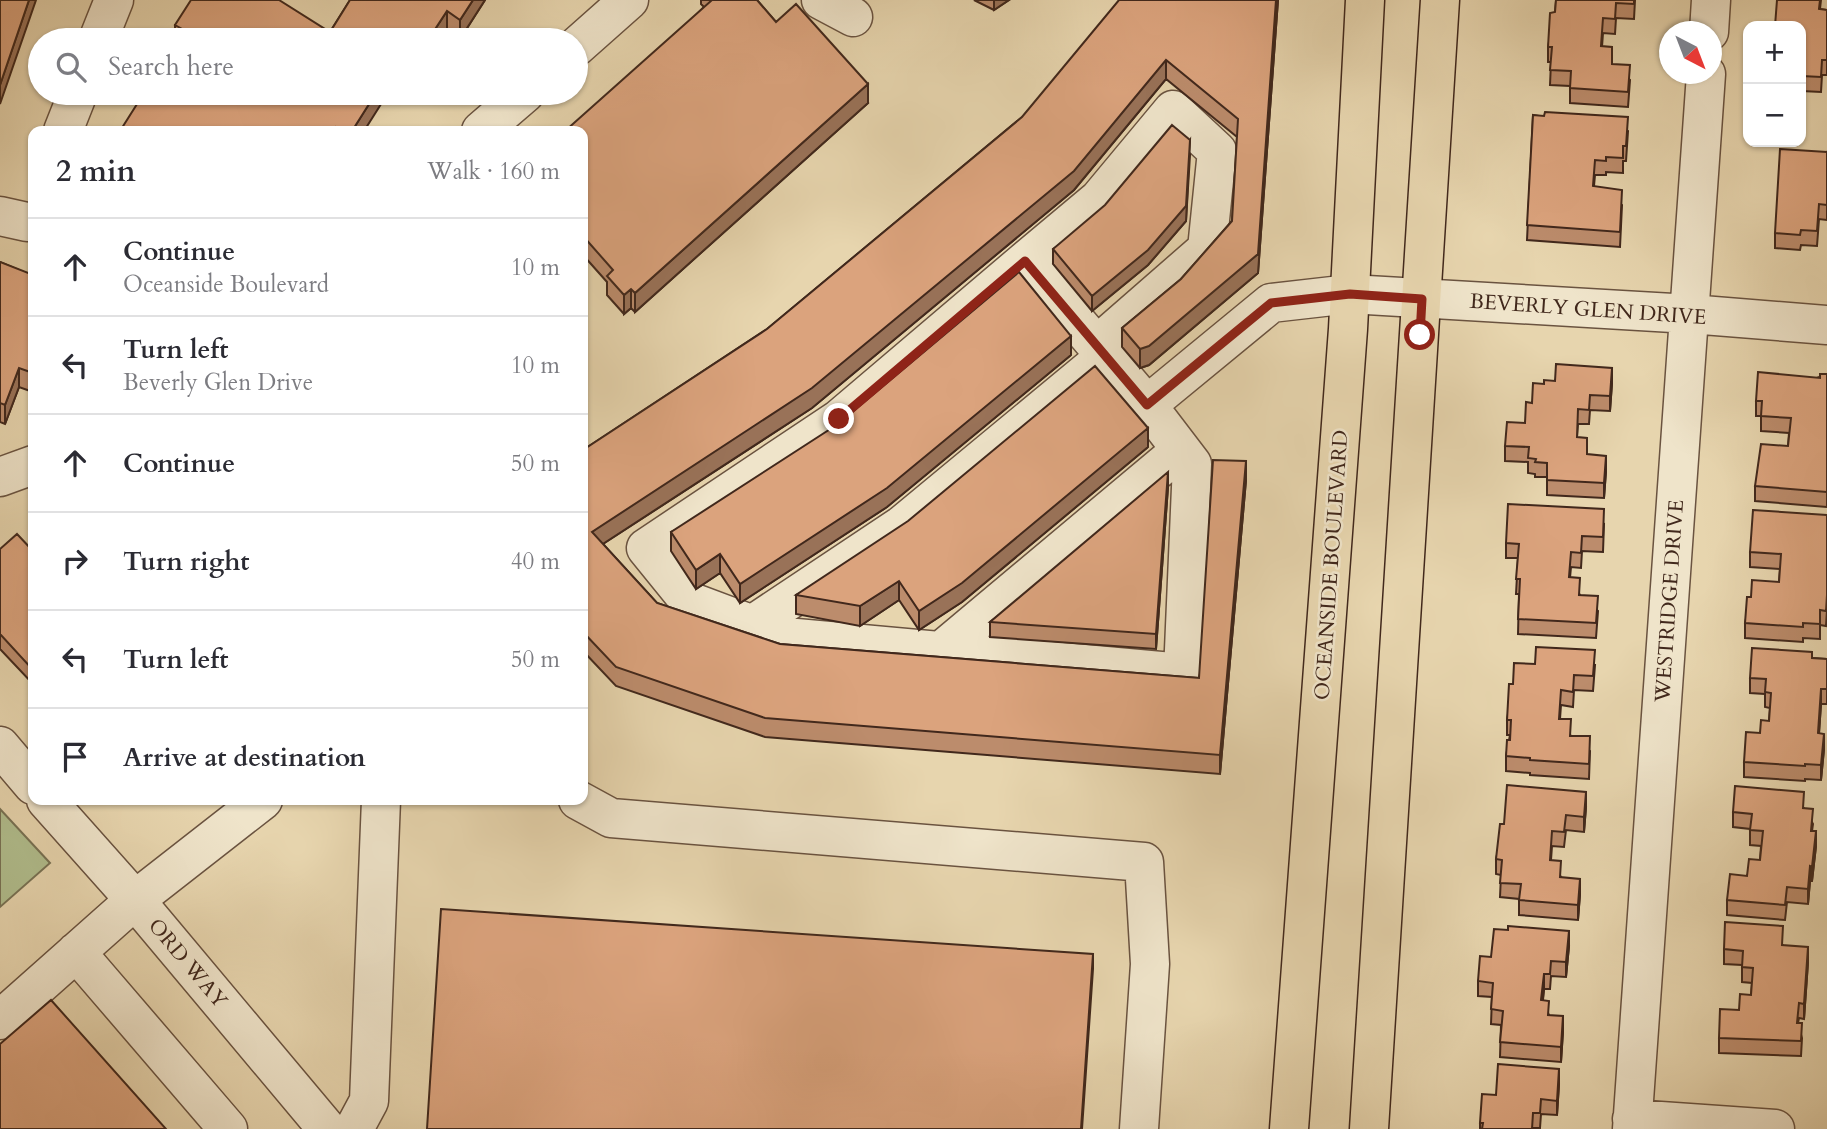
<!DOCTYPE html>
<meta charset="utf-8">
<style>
body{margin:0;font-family:Cardo,serif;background:#f2f2f3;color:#2b2b33}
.controls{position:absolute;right:21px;top:21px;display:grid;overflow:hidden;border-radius:14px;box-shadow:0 2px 5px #0004}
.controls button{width:63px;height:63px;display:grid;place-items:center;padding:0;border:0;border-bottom:2px solid #e1e1e2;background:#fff;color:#2b2b33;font:35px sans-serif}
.compass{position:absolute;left:1659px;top:21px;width:63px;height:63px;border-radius:50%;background:#fff;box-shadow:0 2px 5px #0004;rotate:138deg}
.stop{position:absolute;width:21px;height:21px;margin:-16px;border:5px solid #8f2418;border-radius:50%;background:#fff}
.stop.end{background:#8f2418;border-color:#fff;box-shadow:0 2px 7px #0008}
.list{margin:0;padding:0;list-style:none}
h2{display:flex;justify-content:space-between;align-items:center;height:91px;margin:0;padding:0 28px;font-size:30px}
h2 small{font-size:23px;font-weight:400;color:#7c7c81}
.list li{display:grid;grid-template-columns:46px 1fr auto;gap:21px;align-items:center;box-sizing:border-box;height:98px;padding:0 28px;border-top:2px solid #e1e1e2}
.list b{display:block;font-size:26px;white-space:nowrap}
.list p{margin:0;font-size:23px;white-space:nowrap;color:#7c7c81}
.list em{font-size:23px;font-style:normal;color:#7c7c81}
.icon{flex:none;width:38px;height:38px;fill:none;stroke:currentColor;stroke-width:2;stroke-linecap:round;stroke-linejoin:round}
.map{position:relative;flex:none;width:1827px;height:1129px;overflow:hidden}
.search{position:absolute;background:#fff;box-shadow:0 2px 5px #0004;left:28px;top:28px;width:560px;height:77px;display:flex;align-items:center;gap:18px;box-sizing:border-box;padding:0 24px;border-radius:38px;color:#7c7c81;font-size:26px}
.panel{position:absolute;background:#fff;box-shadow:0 2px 5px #0004;left:28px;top:126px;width:560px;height:679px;border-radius:14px}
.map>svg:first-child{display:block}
.green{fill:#b1be8e;stroke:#797355;stroke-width:2}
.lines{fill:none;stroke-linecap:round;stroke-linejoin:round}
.minor-casing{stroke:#6a5340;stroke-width:41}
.major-casing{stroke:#41281c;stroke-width:41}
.minor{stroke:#efe4ca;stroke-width:38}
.major{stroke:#e7d5ae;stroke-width:38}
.wall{fill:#bc8c6c;stroke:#41281c;stroke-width:2}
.shaded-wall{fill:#997258;stroke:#41281c;stroke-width:2}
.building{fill:#dba37d;stroke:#41281c;stroke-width:2}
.route{stroke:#8f2418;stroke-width:9}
.labels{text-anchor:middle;stroke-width:5;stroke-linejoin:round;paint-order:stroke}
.street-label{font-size:21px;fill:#41281c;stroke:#efe4ca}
</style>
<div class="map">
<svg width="1827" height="1129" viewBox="0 0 1827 1129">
<rect width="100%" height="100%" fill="#e7d5ae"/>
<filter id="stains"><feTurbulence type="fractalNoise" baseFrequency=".00286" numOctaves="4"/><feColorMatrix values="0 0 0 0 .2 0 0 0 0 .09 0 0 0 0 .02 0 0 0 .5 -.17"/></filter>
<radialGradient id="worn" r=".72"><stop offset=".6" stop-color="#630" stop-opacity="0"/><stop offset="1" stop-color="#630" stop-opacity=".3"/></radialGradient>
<path class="green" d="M0,809L50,863L0,907Z"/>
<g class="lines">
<defs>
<path id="minor" d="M821,0L853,17
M1709,32L1711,0
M98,40L114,0
M576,47L629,0
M63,131L78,93
M481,131L525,93
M0,216L27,222
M1025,261L1147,405L1192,464L1183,673L785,637L689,601L646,548L839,419Z
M1025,261L1099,199L1173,110L1217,151L1207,249L1097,345
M1147,405L1271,303L1350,294L1690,314L1827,325
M0,477L33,465
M752,625L902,525L1105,357
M941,651L1181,450
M0,746L33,785
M46,800L135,900L327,1129
M578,800L611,818L1144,862L1150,964L1139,1129
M76,952L228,1129
M0,1020L135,900L263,800
M1632,1119L1775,1129
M354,1129L369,1101L381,800
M1632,1129L1706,74"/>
<path id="major" d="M1289,1129L1348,329L1365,0
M1369,1129L1440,0"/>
</defs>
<use href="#minor" class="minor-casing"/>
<use href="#major" class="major-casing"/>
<use href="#minor" class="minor"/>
<use href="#major" class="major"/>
</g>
<path class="wall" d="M350,0H485L460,39L447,30L440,40H175V25L330,32Z
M701,0H757L776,22L868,103L635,312L631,308L624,314L607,295V282L583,255V131L704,7L701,4Z
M974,0H1009L994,10Z
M1278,0L1258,273L1149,365L1140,368L1122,347V328L1181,279L1232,221L1237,137L1166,79L1074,190L812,408L603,544L657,603L780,644L1199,678L1246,480L1220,774L765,737L616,686L583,651V450L767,329L1022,117Z
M1556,0H1635L1634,19L1616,18L1615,34L1603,33L1602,47L1612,64L1630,80L1628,107L1570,103V86L1550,85L1551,62H1548V47L1555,12Z
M1821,0L1820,9L1827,10V75H1822L1821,92L1802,91V81H1801V26Z
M396,93H407L404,98Z
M1533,115L1628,131L1626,161H1623V173L1606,172V175H1595L1594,186L1622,205L1620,247L1527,240Z
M1827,152V220L1819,219L1817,246L1801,245L1800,250L1775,248V233Z
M1190,155L1186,221L1148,265L1092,311L1053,264V249Z
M0,262L33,276V392L19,387L5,424L0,422Z
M1071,355L887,507L740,603L720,573L696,589L671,551V532Z
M1827,374V507L1755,501V486L1788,446L1789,433L1761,431V416H1756V401Z
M1555,381L1612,383L1610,411L1590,410L1589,424H1578L1577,437L1587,454L1606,471L1604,498L1547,495V477H1535V474L1528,473V462L1505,461V446L1525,423L1532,403L1544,384Z
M1148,447L962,602L919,630L899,600L860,626L796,614V595Z
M1168,487L1156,649L990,637V622Z
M1827,515V610L1826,626L1820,625V639L1803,638V642L1745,638V623L1751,597L1779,582L1780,569L1750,567V552Z
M1604,524L1603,552L1582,551L1581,568L1571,567L1570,578L1580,595L1598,611L1596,638L1518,634L1519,594H1516L1518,558H1506V543Z
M0,549L33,551V684L0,649Z
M1812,658L1827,659V704H1821L1819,733L1824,749L1821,780L1805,779V781L1744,777V762L1760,733L1769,721L1770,708L1765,707V694L1750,693V678Z
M1535,664L1595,665L1593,691L1574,690L1573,707L1561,705L1560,719L1571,736L1590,751L1589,779L1530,775V773L1506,771V756L1510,735H1507V720L1513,684Z
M1586,807L1584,832L1566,830L1564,847L1552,846L1551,860L1561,877L1580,894L1578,920L1519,915V899L1500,897L1501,875L1496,874V859L1504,824Z
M1804,808L1813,824L1812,831L1816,846L1812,881H1810L1808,904L1787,902L1785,920L1727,915V900L1760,860L1761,846L1750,845V829L1733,827V812Z
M1783,945L1808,962L1804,1019L1799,1018L1798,1023L1802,1038L1801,1056L1719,1053V1038L1739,1010L1751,995L1752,983L1742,982V965L1724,964V949Z
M1569,946L1566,977L1551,976L1550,989H1544L1543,1000L1549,1015L1563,1031L1561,1062L1500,1057L1501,1025L1491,1024L1492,997L1478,996V981L1491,957Z
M1559,1084L1557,1115L1541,1114L1540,1128H1533V1129H1480V1123L1496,1095Z"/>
<path class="shaded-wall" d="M29,0H36L0,104V85Z
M473,0H485L460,39V20Z
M994,0H1009L994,10Z
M1276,0H1278L1258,273L1149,365L1140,368V349L1258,254Z
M447,11V30L440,40H428Z
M1166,60V79L1074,190L812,408L592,551V532Z
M868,84V103L635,312V293Z
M376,93H388L364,131H352Z
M1190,140L1186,221L1148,265L1092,311V296Z
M631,289V308L624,314V295Z
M1071,336V355L887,507L740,603V584Z
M19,368V387L5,424V405Z
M1612,368V383L1610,411V396Z
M1148,428V447L962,602L919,630V611Z
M1606,456V471L1604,498V483Z
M1246,461V480L1220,774V755Z
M1168,472V487L1156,649V634Z
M720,554V573L696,589V570Z
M899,581V600L860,626V606Z
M1821,689V704L1818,748V733Z
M1824,734V749L1821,780V765Z
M1586,792V807L1584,832V817Z
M1816,831V846L1812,881V867Z
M1810,866V881L1808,904V889Z
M1580,879V894L1578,920V905Z
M1569,931V946L1566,977V962Z
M1808,947V962L1804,1019V1004Z
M1093,954V969L1082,1129H1081Z
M1544,974V989L1541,1015V1000Z
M1563,1016V1031L1561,1062V1047Z
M1559,1069V1084L1557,1115V1101Z"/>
<path class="building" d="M0,0H29L0,85Z
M191,0H279L330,32L350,0H473L460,20L447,11L428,40H177L184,30L175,25Z
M712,0H757L776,22L796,4L868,84L635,293L631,289L624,295L607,276L613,270L583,236V131H565Z
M1119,0H1276L1258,254L1149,346L1140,349L1122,328L1181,279L1232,221L1238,119L1166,60L1074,171L812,388L592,532L657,603L780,644L1199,678L1213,460L1246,461L1220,755L765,718L616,667L583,632V450L767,329L1022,117Z
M1556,0H1634V4L1616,3L1615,19L1603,18L1601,46L1612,47V64L1630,65L1628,92L1570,88L1571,71L1550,70L1552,47H1548L1550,13L1555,12Z
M1777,0H1820L1819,9L1827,10V60H1822L1821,77L1802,76L1803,67L1801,66V26H1775Z
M144,93H376L352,131H344L336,127L334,131H120Z
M1545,112L1628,117L1626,146H1623V158L1606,157V161L1595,160L1593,186L1622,190L1620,232L1527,225L1533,115L1544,116Z
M1172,125L1190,140L1186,206L1148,250L1092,296L1053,249L1105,205Z
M1780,149L1827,152V205L1819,204L1817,231L1801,230L1800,235L1775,233Z
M0,262L31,274L33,276V373L19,368L5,405L0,403Z
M1019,272L1071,336L887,488L740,584L720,554L696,570L671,532L838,424Z
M1556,364L1612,368L1610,396L1590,395L1589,410L1578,409L1577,437L1587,438V454L1606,456L1604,483L1547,480V463L1535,462L1536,459L1528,458L1529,447L1505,446L1507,422L1525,423L1526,402L1532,403L1533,383L1544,384V380L1555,381Z
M1095,366L1148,428L962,583L919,611L899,581L860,606L796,595L908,521Z
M1758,372L1820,378V374H1827V492L1755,486L1761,444L1788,446L1791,418L1761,416L1762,401H1756Z
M1168,472L1156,634L990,622Z
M1508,504L1604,509L1603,537L1582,536L1581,553L1571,552L1569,577L1580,578L1579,595L1598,596L1596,623L1518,619L1520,579H1516L1519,544L1506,543Z
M1753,510L1827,515V595L1826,611L1820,610V624L1803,623V627L1745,623L1747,597H1751L1752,580L1779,582L1781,554L1750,552Z
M17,534L33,551V670L0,634V549Z
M1536,647L1595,650L1593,676L1574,675L1573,692L1561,690L1559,719H1571L1570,736H1590L1589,764L1530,760V758L1506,756L1507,740H1510L1511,720H1507L1509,684H1513L1514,663L1535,664Z
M1752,648L1812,652V658L1827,659V689H1821L1818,733L1824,734L1821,765L1805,764V766L1744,762L1746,732L1760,733L1761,720L1769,721L1771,693L1765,692L1766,679L1750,678Z
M1507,785L1586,792L1584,817L1566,815L1564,832L1552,831L1550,860L1561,861L1560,877L1580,879L1578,905L1519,900L1521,884L1500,883L1502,860L1496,859L1500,824H1504Z
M1735,786L1804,792L1803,808L1813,809L1811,831H1816L1812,867L1810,866L1808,889L1787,887L1785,905L1727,900L1730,874L1747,876L1749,859L1760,860L1763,831L1750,830L1752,814L1733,812Z
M441,909L1093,954L1081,1129H427Z
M1725,922L1783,926L1782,945L1808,947L1804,1004L1799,1003L1797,1023H1802L1801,1041L1719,1038L1720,1009L1739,1010L1740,994L1751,995L1753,968L1742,967L1743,951L1724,949Z
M1508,926L1569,931L1566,962L1551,961L1550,974H1544L1541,1000L1549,1001L1548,1015L1563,1016L1561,1047L1500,1042L1503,1011L1491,1009L1493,983L1478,981L1480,956L1491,957L1494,929L1508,930Z
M51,1000L166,1129H0V1044Z
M1498,1064L1559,1069L1557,1101L1541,1099L1540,1113H1533L1532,1129H1482L1483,1123H1480L1482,1094L1496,1095Z"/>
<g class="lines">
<path class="route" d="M839,419L1025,261L1147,405L1271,303L1350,294L1422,299L1420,335"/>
</g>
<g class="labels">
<g class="street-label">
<text transform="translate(1588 309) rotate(4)" y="7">BEVERLY GLEN DRIVE</text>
<text transform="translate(1331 565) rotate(-86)" y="7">OCEANSIDE BOULEVARD</text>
<text transform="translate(1669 601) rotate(-86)" y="7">WESTRIDGE DRIVE</text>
<text transform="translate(188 963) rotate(50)" y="7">ORD WAY</text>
</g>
</g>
<rect width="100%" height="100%" filter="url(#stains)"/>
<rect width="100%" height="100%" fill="url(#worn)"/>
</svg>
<div class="controls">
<button>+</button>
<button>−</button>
</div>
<svg class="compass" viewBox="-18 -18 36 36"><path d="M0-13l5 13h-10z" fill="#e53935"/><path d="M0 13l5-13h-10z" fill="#7c7c81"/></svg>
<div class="stop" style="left:1420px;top:335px"></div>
<div class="stop end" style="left:839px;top:419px"></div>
<div class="search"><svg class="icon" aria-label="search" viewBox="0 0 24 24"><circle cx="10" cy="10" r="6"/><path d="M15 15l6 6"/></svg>Search here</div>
<section class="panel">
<h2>2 min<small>Walk · 160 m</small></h2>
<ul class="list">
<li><svg class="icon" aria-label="ahead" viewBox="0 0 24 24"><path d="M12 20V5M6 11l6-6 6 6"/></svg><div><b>Continue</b><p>Oceanside Boulevard</p></div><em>10 m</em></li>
<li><svg class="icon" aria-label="left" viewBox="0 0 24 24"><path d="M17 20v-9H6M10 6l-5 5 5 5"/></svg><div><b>Turn left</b><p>Beverly Glen Drive</p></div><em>10 m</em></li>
<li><svg class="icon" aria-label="ahead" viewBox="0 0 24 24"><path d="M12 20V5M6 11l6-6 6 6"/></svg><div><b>Continue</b></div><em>50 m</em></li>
<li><svg class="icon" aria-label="right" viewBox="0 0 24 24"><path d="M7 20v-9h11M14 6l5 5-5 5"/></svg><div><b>Turn right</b></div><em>40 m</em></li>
<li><svg class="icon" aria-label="left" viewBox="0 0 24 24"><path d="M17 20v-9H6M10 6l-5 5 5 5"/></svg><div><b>Turn left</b></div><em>50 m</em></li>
<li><svg class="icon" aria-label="arrive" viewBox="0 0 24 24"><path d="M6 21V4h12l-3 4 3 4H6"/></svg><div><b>Arrive at destination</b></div></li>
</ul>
</section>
</div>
